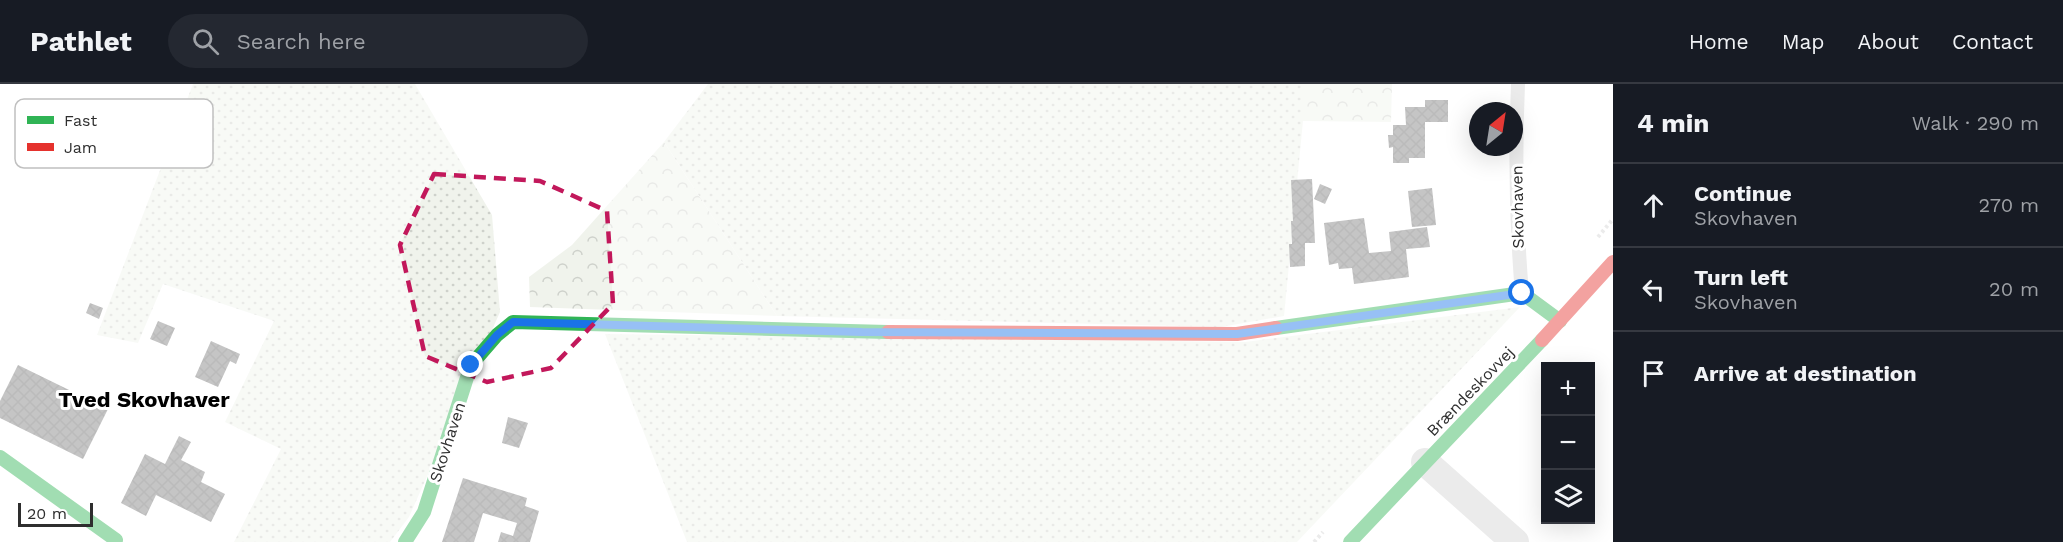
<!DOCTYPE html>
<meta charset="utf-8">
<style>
body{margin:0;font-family:"Work Sans",sans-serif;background:#242831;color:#f1f3f6}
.controls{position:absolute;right:18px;bottom:18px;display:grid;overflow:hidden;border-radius:0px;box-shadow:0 6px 24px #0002}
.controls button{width:54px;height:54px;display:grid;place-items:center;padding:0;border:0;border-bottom:2px solid #363941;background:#171b24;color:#f1f3f6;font:30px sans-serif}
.compass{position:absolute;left:1469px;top:18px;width:54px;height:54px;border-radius:50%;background:#171b24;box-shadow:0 6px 24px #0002;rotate:30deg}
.scale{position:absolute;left:18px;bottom:15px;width:75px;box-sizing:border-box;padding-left:6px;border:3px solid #2e2e2e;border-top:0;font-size:16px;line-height:21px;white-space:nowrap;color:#2e2e2e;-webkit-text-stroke:4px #fff;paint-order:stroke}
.stop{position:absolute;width:18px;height:18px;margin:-14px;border:4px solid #1a73e8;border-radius:50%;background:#fff}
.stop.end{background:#1a73e8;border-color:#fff;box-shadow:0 2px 6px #0008}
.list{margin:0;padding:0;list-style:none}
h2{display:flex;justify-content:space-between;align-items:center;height:78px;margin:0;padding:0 24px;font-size:26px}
h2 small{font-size:20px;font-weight:400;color:#9ea1a6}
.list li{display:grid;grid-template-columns:39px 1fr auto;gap:18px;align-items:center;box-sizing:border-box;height:84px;padding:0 24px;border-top:2px solid #363941}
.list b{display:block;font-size:22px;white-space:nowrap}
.list p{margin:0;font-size:20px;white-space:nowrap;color:#9ea1a6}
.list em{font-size:20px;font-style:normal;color:#9ea1a6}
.icon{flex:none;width:33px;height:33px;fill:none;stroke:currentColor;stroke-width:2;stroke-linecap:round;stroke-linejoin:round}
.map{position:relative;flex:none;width:1613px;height:458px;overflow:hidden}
header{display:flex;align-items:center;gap:36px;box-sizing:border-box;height:84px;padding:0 30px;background:#171b24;border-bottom:2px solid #363941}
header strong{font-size:28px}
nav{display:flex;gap:33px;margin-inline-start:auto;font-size:21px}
.search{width:420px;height:54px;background:#242831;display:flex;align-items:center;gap:15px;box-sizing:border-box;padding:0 21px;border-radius:33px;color:#9ea1a6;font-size:22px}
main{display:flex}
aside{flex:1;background:#171b24}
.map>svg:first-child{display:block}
.grass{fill:url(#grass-dots)}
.forest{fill:url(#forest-crowns)}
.building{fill:url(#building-cross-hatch)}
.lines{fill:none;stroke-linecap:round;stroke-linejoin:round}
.path{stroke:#d2d2d2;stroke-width:4;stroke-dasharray:3 3;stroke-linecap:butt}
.lane{stroke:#d3d3d3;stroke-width:14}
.street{stroke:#d3d3d3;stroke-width:28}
.fast{stroke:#30b455;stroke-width:14}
.jam{stroke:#e5322d;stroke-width:14}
.route{stroke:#1a73e8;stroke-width:8}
.marked{fill:none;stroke:#c2185b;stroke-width:4.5;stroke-dasharray:12 8;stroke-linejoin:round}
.labels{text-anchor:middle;stroke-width:6;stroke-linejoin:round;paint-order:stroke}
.street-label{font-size:16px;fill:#2e2e2e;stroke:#fff}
.district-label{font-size:22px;font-weight:bold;fill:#000;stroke:#fff}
.key{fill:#fff;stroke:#c0c0c0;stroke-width:1.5}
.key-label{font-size:16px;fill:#2e2e2e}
</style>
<header>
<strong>Pathlet</strong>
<div class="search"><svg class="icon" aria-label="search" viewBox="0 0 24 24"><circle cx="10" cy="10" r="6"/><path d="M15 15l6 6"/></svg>Search here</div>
<nav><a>Home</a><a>Map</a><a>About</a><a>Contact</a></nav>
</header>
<main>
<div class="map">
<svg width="1613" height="458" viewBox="0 0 1613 458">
<defs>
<pattern id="grass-dots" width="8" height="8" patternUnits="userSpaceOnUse" patternTransform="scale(1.5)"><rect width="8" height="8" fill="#f0f3ec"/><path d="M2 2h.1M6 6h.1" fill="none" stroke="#ced1cb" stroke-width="1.8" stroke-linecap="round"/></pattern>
<pattern id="forest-crowns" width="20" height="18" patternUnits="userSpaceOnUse" patternTransform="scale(1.5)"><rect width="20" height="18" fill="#f0f3ec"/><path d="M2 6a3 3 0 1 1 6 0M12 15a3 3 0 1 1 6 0" fill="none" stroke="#ced1cb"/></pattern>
<pattern id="building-cross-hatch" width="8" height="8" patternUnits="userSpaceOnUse" patternTransform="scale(1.5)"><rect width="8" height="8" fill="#7e7e7e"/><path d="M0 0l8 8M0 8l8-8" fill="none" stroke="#686868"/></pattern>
</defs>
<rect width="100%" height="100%" fill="#fff"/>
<path class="grass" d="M193,0H415L492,131L500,228L409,433L390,458H234L281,365L225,338L274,237L163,200L138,259L97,251Z
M708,0H1303V37L1284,232L1221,243L777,232L664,58Z
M1520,223L1297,458H687L605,250L1245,258Z"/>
<path class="forest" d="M1303,0H1392L1391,38L1303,37Z
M664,58L777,232L530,223L529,193L572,161Z"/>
<path class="building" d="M1425,16H1448V38H1425V74H1409V79H1393V63L1389,64L1388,51H1393V41H1406L1405,23H1425Z
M1312,95L1315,159H1305V182L1290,183L1289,160H1292L1291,137H1293L1291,96Z
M1320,100L1332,105L1325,120L1314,115Z
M1432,104L1436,141L1412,143L1408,107Z
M1364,134L1369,169L1391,167L1389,148L1427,143L1430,163L1406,165L1409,193L1354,200L1352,184L1339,185L1338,179L1329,181L1324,139Z
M90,219L103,224L99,235L86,229Z
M158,237L175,244L167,262L150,255Z
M211,257L240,270L236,280L230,277L218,303L195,293Z
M18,281L108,325L83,375L0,334V317Z
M508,333L528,339L519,364L502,359Z
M179,352L191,358L181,376L205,388L201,398L225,410L211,438L156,411L146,432L121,419L145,370L165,380Z
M463,394L527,414L525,422L539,427L530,458H498L501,448L513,452L517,439L483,429L474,458H442Z"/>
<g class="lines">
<path class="path" d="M1598,153L1613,135
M1314,458L1323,448"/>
<path class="lane" d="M1518,0C1515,70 1516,139 1522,209"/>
<path class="street" d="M1425,378L1515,458"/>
<path class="fast" d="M1276,244L1522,209L1560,237
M0,373L116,456
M405,458L424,428L471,281L497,251L513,238L888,248
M1350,458L1542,256"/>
<path class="jam" d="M888,248L1237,250L1276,244
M1542,256L1613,178"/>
</g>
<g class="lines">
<path class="route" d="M471,281L497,251L513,238L862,248L1237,250L1522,209"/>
</g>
<path d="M0 0H1613V458H0ZM434,90L540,97L607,127L613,220L551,284L487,298L425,272L400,161Z" fill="#fff" fill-opacity=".55" fill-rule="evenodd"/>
<path class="marked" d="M434,90L540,97L607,127L613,220L551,284L487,298L425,272L400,161Z"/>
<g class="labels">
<g class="street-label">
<text transform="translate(1517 123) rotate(-91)" y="6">Skovhaven</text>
<text transform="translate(1470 307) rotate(-46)" y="6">Brændeskovvej</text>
<text transform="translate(447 358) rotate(-72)" y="6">Skovhaven</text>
</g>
<g class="district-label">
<text x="144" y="323">Tved Skovhaver</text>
</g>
</g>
<rect x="15" y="15" width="198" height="69" rx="9" class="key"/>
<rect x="27" y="32" width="27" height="8" fill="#30b455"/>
<rect x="27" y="59" width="27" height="8" fill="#e5322d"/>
<g class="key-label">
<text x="64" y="42">Fast</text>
<text x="64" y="69">Jam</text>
</g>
</svg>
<div class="controls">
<button>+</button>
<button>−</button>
<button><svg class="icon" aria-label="layers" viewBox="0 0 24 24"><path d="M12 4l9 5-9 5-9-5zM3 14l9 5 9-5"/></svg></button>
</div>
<svg class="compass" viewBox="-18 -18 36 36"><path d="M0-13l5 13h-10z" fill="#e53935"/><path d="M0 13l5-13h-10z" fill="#9ea1a6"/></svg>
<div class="scale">20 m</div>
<div class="stop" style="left:1522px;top:209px"></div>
<div class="stop end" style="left:471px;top:281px"></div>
</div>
<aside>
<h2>4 min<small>Walk · 290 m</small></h2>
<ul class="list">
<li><svg class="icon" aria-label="ahead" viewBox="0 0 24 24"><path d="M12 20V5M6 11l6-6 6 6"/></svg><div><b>Continue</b><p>Skovhaven</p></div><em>270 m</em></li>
<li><svg class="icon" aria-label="left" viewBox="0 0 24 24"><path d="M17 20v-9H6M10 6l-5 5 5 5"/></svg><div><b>Turn left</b><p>Skovhaven</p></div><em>20 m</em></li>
<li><svg class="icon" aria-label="arrive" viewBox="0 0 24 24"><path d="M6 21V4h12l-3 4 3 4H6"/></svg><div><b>Arrive at destination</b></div></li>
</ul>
</aside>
</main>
